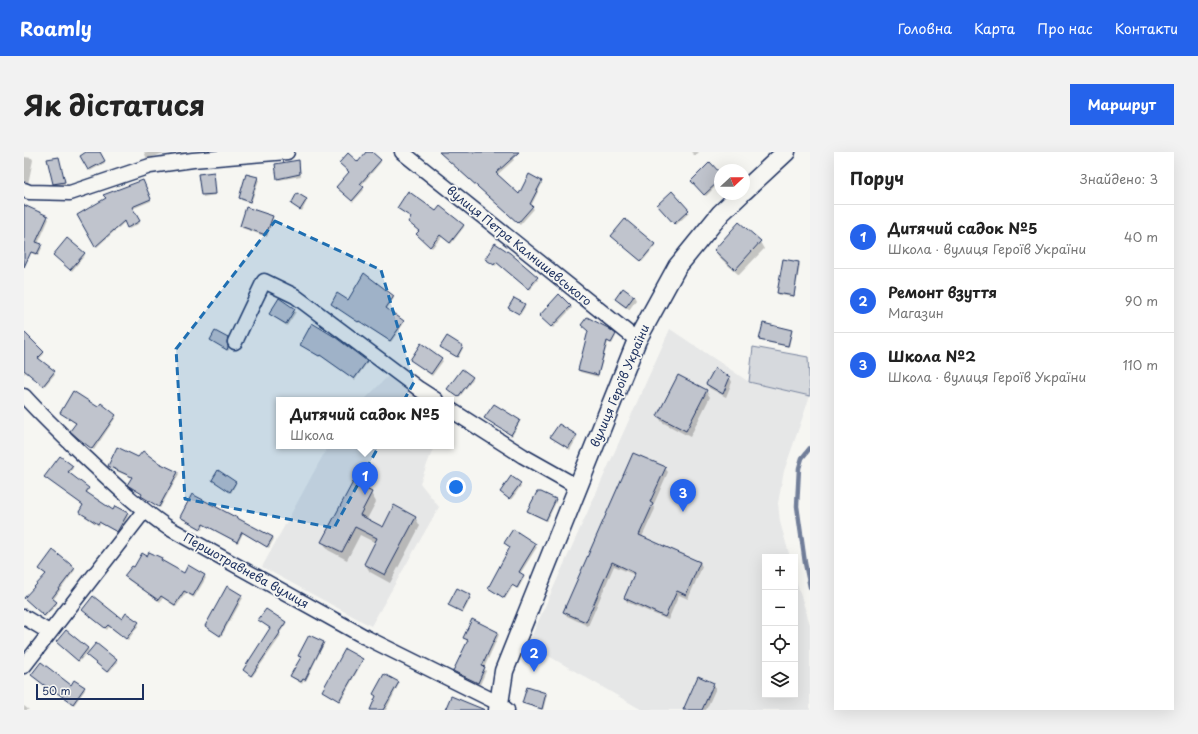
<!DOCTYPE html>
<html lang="uk">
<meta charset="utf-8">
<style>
body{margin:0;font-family:"Playpen Sans",sans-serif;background:#f2f2f2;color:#222}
.controls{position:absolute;right:12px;bottom:12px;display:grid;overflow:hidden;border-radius:0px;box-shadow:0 4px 16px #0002}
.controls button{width:36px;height:36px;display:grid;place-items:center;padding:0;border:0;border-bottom:1px solid #e0e0e0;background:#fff;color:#222;font:20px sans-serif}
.compass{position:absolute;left:690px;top:12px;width:36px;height:36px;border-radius:50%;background:#fff;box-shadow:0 4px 16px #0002;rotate:68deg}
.scale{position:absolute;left:12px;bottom:10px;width:108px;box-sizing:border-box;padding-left:4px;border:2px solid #1b2f5e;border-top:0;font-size:11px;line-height:14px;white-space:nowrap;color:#1b2f5e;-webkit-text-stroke:3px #f6f6f2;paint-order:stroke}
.you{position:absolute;left:432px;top:335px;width:14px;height:14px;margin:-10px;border:3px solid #fff;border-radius:50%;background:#1a73e8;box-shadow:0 0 0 6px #1a73e833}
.badge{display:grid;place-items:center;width:26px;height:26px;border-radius:50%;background:#2563eb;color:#fff;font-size:13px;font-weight:700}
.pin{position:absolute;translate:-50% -33px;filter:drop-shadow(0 1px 2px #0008)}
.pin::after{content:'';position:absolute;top:21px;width:14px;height:12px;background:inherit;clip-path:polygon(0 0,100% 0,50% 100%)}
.popup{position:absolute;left:252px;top:245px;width:178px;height:52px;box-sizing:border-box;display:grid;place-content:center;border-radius:0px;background:#fff;filter:drop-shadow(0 1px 3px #0005);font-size:13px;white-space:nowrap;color:#767676}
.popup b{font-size:15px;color:#222}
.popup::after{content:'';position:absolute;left:50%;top:100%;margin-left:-8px;border:8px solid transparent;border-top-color:#fff}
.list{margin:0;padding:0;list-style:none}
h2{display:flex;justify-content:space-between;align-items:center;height:52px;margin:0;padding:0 16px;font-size:17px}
h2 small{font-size:13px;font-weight:400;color:#767676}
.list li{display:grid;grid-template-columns:26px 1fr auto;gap:12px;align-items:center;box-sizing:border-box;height:64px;padding:0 16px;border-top:1px solid #e0e0e0}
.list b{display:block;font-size:15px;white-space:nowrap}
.list p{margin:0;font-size:13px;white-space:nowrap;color:#767676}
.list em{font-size:13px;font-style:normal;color:#767676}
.icon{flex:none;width:22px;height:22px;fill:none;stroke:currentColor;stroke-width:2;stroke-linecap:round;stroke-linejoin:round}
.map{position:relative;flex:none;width:786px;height:558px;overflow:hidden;border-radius:0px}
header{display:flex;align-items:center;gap:24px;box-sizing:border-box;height:56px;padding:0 20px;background:#2563eb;color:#fff}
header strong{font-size:19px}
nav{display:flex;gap:22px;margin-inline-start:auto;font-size:14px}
.intro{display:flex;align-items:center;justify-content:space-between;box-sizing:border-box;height:96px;padding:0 24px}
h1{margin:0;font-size:28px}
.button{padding:10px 18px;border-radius:0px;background:#2563eb;color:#fff;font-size:14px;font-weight:700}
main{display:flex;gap:24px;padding:0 24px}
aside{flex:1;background:#fff;border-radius:0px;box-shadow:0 4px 16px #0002}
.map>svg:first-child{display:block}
.built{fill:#e6e7e7}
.green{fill:#d6d9dd;stroke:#78849e}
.shadow{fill:#0003}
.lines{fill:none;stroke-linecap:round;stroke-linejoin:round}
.stream{stroke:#717e99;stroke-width:4.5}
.building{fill:#c0c4cd;stroke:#1b2f5e}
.minor-casing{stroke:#1b2f5e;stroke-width:17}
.major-casing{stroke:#1b2f5e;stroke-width:21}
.minor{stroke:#f6f6f2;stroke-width:14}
.major{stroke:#f6f6f2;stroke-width:18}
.marked{fill:#1f6fb2;fill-opacity:0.2;stroke:#1f6fb2;stroke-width:3;stroke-dasharray:8 5;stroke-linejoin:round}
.labels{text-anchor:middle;stroke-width:3.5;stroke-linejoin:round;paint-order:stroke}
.street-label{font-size:12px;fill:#1b2f5e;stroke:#f6f6f2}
</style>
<header>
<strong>Roamly</strong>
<nav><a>Головна</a><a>Карта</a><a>Про нас</a><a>Контакти</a></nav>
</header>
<div class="intro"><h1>Як дістатися</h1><a class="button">Маршрут</a></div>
<main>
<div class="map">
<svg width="786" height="558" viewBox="0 0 786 558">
<rect width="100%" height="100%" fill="#f6f6f2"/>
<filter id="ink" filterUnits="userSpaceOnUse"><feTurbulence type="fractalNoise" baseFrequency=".025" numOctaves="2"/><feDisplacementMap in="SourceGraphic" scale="8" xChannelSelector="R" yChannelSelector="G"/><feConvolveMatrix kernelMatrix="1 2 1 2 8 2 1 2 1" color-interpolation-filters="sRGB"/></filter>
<g filter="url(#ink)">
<path class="built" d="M646,177L725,230L786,244L760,319L754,351L756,370L766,405H741V543H771V426L786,472V558H618L504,492Z
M366,222L406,248H340Z
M304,294H410L396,331L415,355L347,474L238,415Z"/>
<path class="green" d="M729,195L784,205L786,244L725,230Z"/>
<path class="shadow" d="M64,0H74L81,11L66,19L57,4Z
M120,0H143L123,7Z
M153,0H164L154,2Z
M343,0H347L357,10L337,34L340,38L329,50L313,36Z
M415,0H483L490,8L473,23L496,44L517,30L518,32L507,54L510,57L496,73Z
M667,0H675L671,4Z
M0,5L8,6L9,8L4,32H0Z
M35,6L41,32L30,33L29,32Z
M275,11L277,24L255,28L254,26Z
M175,23H190L192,43L179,45Z
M223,23L234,26L235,28L227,51L217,48L216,46Z
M696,23V30L682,44L669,30Z
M120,31L127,49L108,57L116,71L105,77L101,70L73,95L54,63Z
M648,40L665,61L652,73L635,54Z
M282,48L283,49L278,59L268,52Z
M374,56L412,60L439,73L440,75L427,92L418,85L408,96L394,84L393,83L395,79L385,70L388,66Z
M0,60L23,65L25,67L14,92L18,96L14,104L0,98Z
M248,65L249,67L243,85L218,76L217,74Z
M588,84L630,92L631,94L618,110Z
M736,90L740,97L715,123L695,105L691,99Z
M60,102L61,103L48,119L31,104Z
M486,102L514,128L505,138L473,111L472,114L462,107Z
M775,111L776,113L770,145L755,143L754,141Z
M369,144L370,146L362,158L380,171L367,190L336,170L335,171L308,152Z
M610,144L612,148L605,158L595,151L593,147Z
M255,148L272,160L263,174L247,163Z
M500,153L501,155L496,163L487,157Z
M547,154L548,156L529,176L517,165Z
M558,173L591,183L592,184L588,192L584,190L574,225L556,220L555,218L565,179Z
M767,178L768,180L765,195L737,189L736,187Z
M203,187L205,197L204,199L187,188Z
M0,191L19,200L20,202L15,207L31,222L20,235L2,220L0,222Z
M277,193L342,209L343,211L331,228L297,204L296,205Z
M398,193L419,209L408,224L387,208Z
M438,195L439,196L434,206L418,196Z
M448,226L449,227L435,246L425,239Z
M706,226L708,230L702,245L685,236L683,232Z
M682,239L686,245L666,285L638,270L634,264Z
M74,257L91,264L92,265L70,298L57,289L48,281L52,272L37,261Z
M461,266L495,269L496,270L488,284Z
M536,273L553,286L546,298L527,286Z
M115,306L134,312L154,320L155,322L136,356L119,346V343L106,334L108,326L86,316L85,314Z
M48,315L49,316L45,322L64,336L65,338L62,342L89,359L103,362L104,364L94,381L76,371L75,374L57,362L56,360L60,354L21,325Z
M641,316L644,320L629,354L631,357L618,385L676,410L678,415L664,447L655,443L644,468L603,450L601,445L611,423L590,414L564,474L543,464L540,460Z
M189,328L211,331L212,332L207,341Z
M496,332L497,334L487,348L477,340Z
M514,340L531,348L532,350L523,369L505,361L504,359Z
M347,341L352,350L343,367L360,376L391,365L396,374L366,431L346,420L341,412L352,391L336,383L323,408L304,398L299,390Z
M168,343L249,386L250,387L245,396L219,381L214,391L180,373L178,378L158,367L157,365Z
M489,379L513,395L496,422L500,426L494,437L489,434L481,447L467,437L487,395L481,391Z
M137,407L139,410L160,422L180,424L182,426L170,446L162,441L152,455L139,446L136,450L103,427L102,424L110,417Z
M50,416L51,418L29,448L33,452L21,465L2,447L23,423L16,418Z
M203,436L219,446L197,485L182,474Z
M446,444L447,446L439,461L425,453Z
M60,459L98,469L103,463L115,473L104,488L85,475L83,478Z
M236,468L261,470L262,472L255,482L257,484L228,525L220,518L247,477Z
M473,480L475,483L460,516L462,519L456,533L432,522L430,519L444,490L440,486Z
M33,490L64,497L65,498L55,510Z
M299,491L300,492L282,529L280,528L278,532L269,526L268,524L278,506L276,504Z
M64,504L92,509L93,511L84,521Z
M338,508L339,509L316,550L300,540L299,539Z
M8,523L47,534L60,536L61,538L50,553L30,539L29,540Z
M374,530L375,532L362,558H347L353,545L350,542Z
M689,532L692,536L682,558H660Z
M522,541L523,543L519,558L500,552L499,551Z
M0,554L5,558H0Z"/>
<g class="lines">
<path class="stream" d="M786,296L778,306L775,316L773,354L781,411L786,435"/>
</g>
<path class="building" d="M62,0H76L81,9L64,18L56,4Z
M342,0H348L357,8L336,32L340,35L328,49L312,35L325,20L315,11L324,1L334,10Z
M415,0H495L472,21L495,42L505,22L518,29L506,52L509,54L494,71Z
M35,5L41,30L29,32L23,7Z
M275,8L276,22L253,27L251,12Z
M686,10L696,21V28L680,43L667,29Z
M190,20L192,42L177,43L174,22Z
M222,22L234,25L226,50L215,46Z
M119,28L127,47L108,55L116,69L103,76L100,69L71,95L53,63L82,46L79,43Z
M384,39L412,59L416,54L440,73L426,91L416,83L406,95L392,82L395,79L384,70L387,65L373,56Z
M648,39L665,58L650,72L633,53Z
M273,41L283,47L276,58L267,52Z
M0,53L24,64L12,90L18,92L13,102L7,100L0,115Z
M222,55L249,64L242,83L216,74Z
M601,67L631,92L617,109L587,84Z
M715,70L737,89L711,118L690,98Z
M43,86L61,101L46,118L29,103Z
M471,91L486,101L514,125L504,137L472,110L470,113L461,107Z
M759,107L775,110L770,144L753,141Z
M340,121L370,144L362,156L380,169L366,189L335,169L334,170L307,152L313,141L324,148Z
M599,136L610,144L602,155L591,147Z
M535,142L547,154L527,175L515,164Z
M255,146L271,157L262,172L245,162Z
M490,146L501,152L495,162L484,156Z
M563,165L584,176L592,182L587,191L583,189L574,223L554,218L564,179L557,173Z
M288,171L311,185L343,209L330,227L296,203L295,204L276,193Z
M739,171L768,178L764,194L735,188Z
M191,179L204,186L203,190L204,195L203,198L186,188Z
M0,180L20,200L14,206L31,219L19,234L0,218Z
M423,184L439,194L433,205L416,195Z
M397,191L418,206L407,222L386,208Z
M691,216L706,225L699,242L682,232Z
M438,217L449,225L434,245L423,237Z
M654,223L683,238L662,279L633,264Z
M49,239L74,255L77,251L92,263L68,297L55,287L46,279L52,271L36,261Z
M470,252L496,268L487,283L460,266Z
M535,272L553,283L544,296L526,285Z
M93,295L114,305L119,299L135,311L154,320L135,355L117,344L118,342L103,333L108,325L84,314Z
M609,301L642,315L626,350L629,352L615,383L676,410L662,443L653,439L641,465L600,446L611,421L588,410L562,470L539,460Z
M36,304L49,314L44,320L65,336L62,340L89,358L91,354L104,361L93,380L75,370L74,372L55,360L59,353L20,325Z
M194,318L212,330L206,340L188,328Z
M487,324L497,331L485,347L476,340Z
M329,330L348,340L336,363L359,375L370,353L392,365L361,423L340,412L353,386L331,375L318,400L297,390Z
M513,340H517L532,347L522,368L503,359Z
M168,342L249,385L243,395L218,380L213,390L179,372L177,377L156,365Z
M489,377L512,392L495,420L500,423L493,436L488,433L480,446L464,436L486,395L480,391Z
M29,398L51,416L28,446L33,450L20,464L0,446L22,422L15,417Z
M125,400L138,406L137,408L160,421L164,413L181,423L169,444L160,439L151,453L137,444L134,448L100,424L108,414L110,415L118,401L123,404Z
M203,434L218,443L196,484L181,474Z
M433,436L447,443L438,460L424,453Z
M69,444L98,467L102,461L115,470L102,487L84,473L81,476L58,458Z
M242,457L262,470L255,480L256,481L227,524L219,518L246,476L234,468Z
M448,467L474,480L458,514L461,515L454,531L429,519L444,488L439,486Z
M42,478L64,496L54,509L32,490Z
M285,483L300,490L281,528L279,527L277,530L266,524L277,505L274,504Z
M72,491L93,508L83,520L62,503Z
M321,497L339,507L315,549L298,539Z
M17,510L47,533L50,528L61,535L49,552L29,538L28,539L7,523Z
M360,522L375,530L359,558H346L352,544L349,542Z
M674,524L690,531L678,558H659Z
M503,535L522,541L518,557L498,551Z
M427,544L461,558H421Z"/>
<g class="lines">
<defs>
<path id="minor" d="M378,0L613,188
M0,38L5,40L46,41L126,14L169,8L263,0
M211,190L240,129L271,144L395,237L412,248
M0,244C19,265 39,284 59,303C87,329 111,353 143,375L341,485L474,551L483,558
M427,258L499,304L554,335
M0,465L25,480
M0,514L120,359"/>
<path id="major" d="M720,39L762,0
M474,558L480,519L613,188L653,115L697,61L717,42"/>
</defs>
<use href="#minor" class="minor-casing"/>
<use href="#major" class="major-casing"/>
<use href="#minor" class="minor"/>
<use href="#major" class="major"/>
</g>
</g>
<path class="marked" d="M251,69L357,118L390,230L310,376L161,347L152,197Z"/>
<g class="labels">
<g class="street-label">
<text transform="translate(495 94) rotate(39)" y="4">вулиця Петра Калнишевського</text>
<text transform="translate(596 234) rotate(-67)" y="4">вулиця Героїв України</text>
<text transform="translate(222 419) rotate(29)" y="4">Першотравнева вулиця</text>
</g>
</g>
</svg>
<div class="controls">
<button>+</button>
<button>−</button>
<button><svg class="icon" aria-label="locate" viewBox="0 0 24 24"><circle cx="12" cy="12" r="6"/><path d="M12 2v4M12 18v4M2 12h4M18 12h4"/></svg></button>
<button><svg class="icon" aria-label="layers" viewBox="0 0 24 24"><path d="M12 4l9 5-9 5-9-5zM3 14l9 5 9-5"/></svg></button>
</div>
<svg class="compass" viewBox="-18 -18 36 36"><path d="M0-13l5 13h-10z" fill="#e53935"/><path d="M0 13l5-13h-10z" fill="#767676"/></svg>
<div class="scale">50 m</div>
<div class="you"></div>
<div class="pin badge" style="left:341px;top:343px">1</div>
<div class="popup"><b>Дитячий садок №5</b>Школа</div>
<div class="pin badge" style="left:510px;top:520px">2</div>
<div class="pin badge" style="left:659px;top:360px">3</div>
</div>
<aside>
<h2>Поруч<small>Знайдено: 3</small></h2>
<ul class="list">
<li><span class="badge">1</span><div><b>Дитячий садок №5</b><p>Школа · вулиця Героїв України</p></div><em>40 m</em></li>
<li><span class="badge">2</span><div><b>Ремонт взуття</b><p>Магазин</p></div><em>90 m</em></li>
<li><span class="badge">3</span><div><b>Школа №2</b><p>Школа · вулиця Героїв України</p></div><em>110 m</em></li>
</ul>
</aside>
</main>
